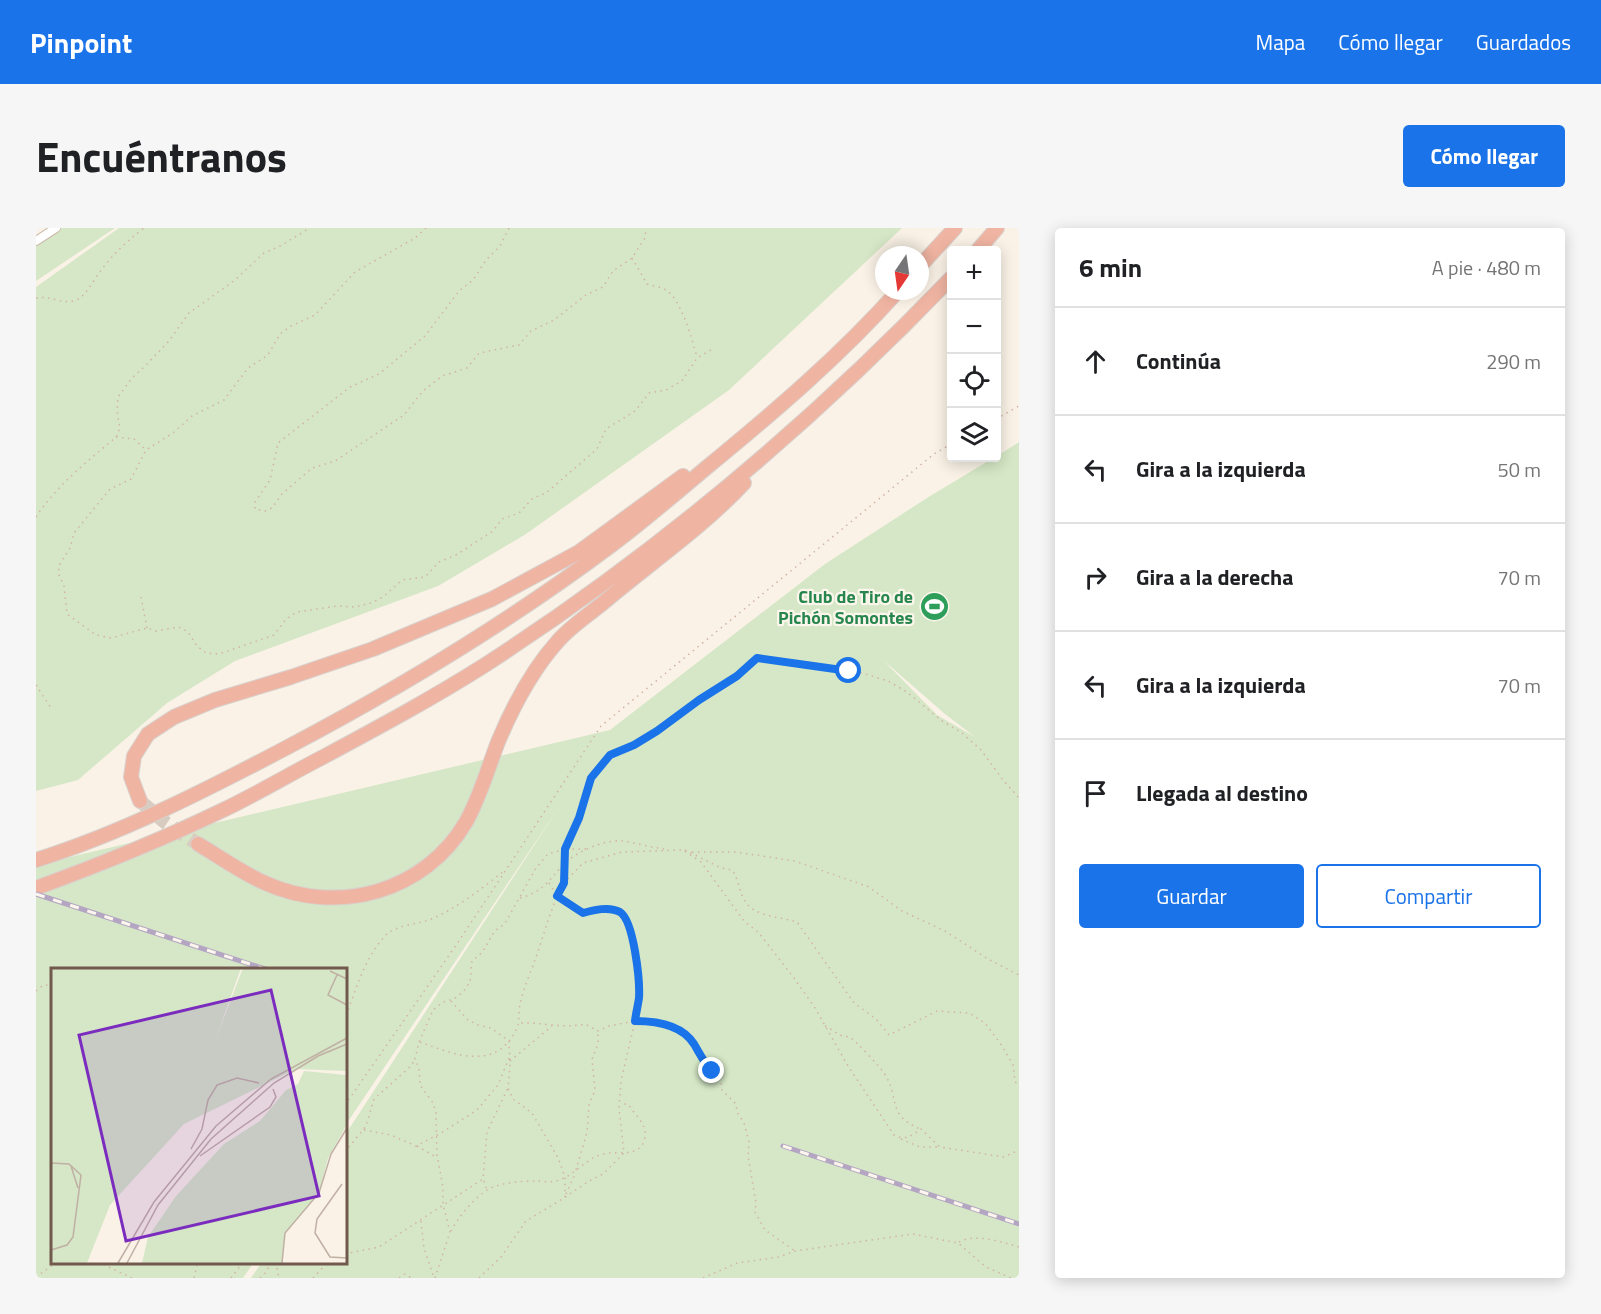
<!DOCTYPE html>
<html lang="es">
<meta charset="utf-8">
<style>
body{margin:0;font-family:"Titillium Web",sans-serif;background:#f6f6f6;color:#202124}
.controls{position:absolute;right:18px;top:18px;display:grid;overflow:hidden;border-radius:6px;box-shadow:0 3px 15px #0003}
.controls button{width:54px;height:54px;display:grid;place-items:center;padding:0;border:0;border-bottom:2px solid #e0e0e0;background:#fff;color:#202124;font:30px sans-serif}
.compass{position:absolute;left:839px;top:18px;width:54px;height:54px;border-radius:50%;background:#fff;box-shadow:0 3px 15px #0003;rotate:193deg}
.stop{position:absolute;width:18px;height:18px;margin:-14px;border:4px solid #1a73e8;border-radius:50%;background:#fff}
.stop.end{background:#1a73e8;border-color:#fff;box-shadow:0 2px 6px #0008}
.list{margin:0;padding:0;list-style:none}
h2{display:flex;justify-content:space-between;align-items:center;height:78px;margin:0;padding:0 24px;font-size:26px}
h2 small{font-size:20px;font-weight:400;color:#757577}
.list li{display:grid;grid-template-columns:39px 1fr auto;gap:18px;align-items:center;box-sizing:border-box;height:108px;padding:0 24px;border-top:2px solid #e0e0e0}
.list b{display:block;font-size:22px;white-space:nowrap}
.list em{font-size:20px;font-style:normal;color:#757577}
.actions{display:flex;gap:12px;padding:18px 24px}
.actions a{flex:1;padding:14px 0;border:2px solid #1a73e8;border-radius:6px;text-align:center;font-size:21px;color:#1a73e8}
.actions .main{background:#1a73e8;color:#fff}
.icon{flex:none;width:33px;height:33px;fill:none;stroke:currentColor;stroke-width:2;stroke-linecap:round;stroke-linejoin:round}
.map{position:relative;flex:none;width:983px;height:1050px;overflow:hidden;border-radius:6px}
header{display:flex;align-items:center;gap:36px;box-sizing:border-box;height:84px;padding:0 30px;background:#1a73e8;color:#fff}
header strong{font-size:28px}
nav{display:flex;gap:33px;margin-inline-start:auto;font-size:21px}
.intro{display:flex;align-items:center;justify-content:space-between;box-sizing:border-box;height:144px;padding:0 36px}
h1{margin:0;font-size:42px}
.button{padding:15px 27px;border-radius:6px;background:#1a73e8;color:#fff;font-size:21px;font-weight:700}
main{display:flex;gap:36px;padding:0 36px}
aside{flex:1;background:#fff;border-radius:6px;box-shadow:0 3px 15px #0003}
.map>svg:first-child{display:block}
.green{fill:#d5e7c6;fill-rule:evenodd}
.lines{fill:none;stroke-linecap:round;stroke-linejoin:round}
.highway-tunnel{stroke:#d8ccc0;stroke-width:14;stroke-dasharray:14 7;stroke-linecap:butt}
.street-casing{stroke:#cbbaad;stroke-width:10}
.highway-casing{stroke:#d8d1cd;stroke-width:16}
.path{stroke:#d2b4a3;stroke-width:1.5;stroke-dasharray:1.5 4.5;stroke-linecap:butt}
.street{stroke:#fff;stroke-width:8}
.highway{stroke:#f0b4a2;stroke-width:14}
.rail-casing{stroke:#b4a6c3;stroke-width:5}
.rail{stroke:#fdf6ec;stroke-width:3;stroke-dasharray:9;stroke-linecap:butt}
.route{stroke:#1a73e8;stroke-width:8}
.labels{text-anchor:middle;stroke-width:4.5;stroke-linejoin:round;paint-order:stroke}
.leisure-label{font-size:18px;font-weight:bold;fill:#27864d;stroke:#fdf6ec;text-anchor:end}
.inset-road{fill:none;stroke:#c0b0a4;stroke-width:1.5}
.view{fill:#7b2cbf;fill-opacity:0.15;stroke:#7b2cbf;stroke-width:3}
.inset-edge{fill:none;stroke:#72594d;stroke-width:3}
</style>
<header>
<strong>Pinpoint</strong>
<nav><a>Mapa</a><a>Cómo llegar</a><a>Guardados</a></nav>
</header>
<div class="intro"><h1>Encuéntranos</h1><a class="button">Cómo llegar</a></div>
<main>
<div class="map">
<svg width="983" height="1050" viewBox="0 0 983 1050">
<rect width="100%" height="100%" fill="#faf2e6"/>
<path class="green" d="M20,0H79L0,53V13Z
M83,0H866L693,162L490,306L402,358L199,433L131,475L42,552L0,563V59Z
M983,214V1050H215L226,1034H309V907L525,576L309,898V741H16V1034H218L207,1050H0V637L574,502L789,336L891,270L957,230H960L961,228ZM847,432L909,486L939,509L901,487Z"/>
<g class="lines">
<path class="highway-tunnel" d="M104,573L130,595L162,616"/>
<defs>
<path id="street" d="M0,13L20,0"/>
<path id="highway" d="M942,22L961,0
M884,38L919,0
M104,573L95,549L98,528L112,506L138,489L179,472L255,449L337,421L456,371L543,324L647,248
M162,616C184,629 206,645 229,655C302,688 389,664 430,594C444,569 452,540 462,514C477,478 496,442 522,413C534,399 552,387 567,375C614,335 666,300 708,255
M0,632C86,605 168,563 248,521C362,461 473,394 577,316C609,292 639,266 670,240C737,185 804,128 862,63
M0,660C63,637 125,612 185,583C221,566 254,546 289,528C343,499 397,470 449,437C619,327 775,196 915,50"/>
</defs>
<use href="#street" class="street-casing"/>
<use href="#highway" class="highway-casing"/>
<path class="path" d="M390,0L379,10L319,44L279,87L255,98L244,106L232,127L212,140L188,172L156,188L137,205L110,222L95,251L74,261L38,305L34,320L24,336L22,345L28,358L31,386L60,407L75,410L111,400L120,403L143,399L152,404L161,418L170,425L183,426L238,407L250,391L261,384L301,378L319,379L335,375L347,369L366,352L389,349L403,334L420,327L457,303L466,291L483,285L497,270L510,265L561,221L570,201L599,183L613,165L630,162L646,153L661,130L678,120
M473,0L464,18L450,32L437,52L423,63L389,108L343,146L314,159L242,215L234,252L219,274V281L229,283L236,280L246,266L276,240L299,233L368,187L386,164L406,148L431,140L443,125L483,117L495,103L518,92L550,67L567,59L577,43L596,30L609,10L610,0
M596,30L611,56C617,58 625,59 630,62C646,72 656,112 661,129
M0,70C13,67 25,76 37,73C47,71 51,62 57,54C71,32 87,16 108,0
M960,191L983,178
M80,209L98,211L109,221
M0,289C21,257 51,234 80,209L84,200L81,183L82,169L96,150L109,138L133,113L153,85L199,52L228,25L244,18L274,0
M105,369L111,400
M0,457L15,480
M550,621H529L543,590L555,550L574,527L598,517L621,503L663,472L701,449L721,430L823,444L852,453L871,464L906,493L925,504L945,522L967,552L983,570
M649,622L685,640L696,642C703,652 703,664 709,673C718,689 746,689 761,694L818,775L840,791L853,807L901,783L933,785L949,795L966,818L977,837L979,854L983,856
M656,624H700L759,633L833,659L866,683L909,703L952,731L983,747
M513,655L521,668L547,685C558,682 573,678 584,684C598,693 604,753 603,770C602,777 600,785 599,793H612L647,803L657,814L668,835L685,854L686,862L700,876L701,884L708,895L713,914L712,928L720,975L719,984L729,1002L759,1023
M484,670C507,664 513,652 527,637C539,624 569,611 586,613C600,615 614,619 628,621
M0,763L6,758L16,756
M415,773L432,792L442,797L455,800L473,813L474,838L472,860L477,871L496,885L522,930L529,949V969
M309,786L311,785C321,758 330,727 351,706C361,697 383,696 395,691C420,681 448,659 469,642
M789,798C795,801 800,805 806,808C809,809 812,808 815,810C821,814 843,838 848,845C865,870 849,886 884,901
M384,814C419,827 461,844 481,800C484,793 482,785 484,777C487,761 495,744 500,729C509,704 515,678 528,655
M474,833L516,798
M309,834L311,786
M309,877L423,713L565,498L898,226L915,216
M328,902L355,907L380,918L405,905L441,882L462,857L473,830
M865,911L884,919H904
M381,918L400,929
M309,924L330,898L338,871L375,838L379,831
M540,942L551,904L553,877L559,862L556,831L562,816V804
M448,953L451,962
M530,966L539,946
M385,993L388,1020L398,1050
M415,1003C423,988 443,963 460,958C472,954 489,953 501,953C507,953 514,955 520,953C539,948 548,931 567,926C583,922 605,931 609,909C611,895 598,887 593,877L585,875
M923,1014C939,1005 966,1014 983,1019
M309,1026L343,1019L447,951L451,904L472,860
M62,1034L96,1050
M240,1034L243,1050
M0,1049L21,1034
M158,1050L162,1034
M195,1050L207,1034
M224,1050L231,1043L234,1034
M277,1050L292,1034
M363,1050L369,1046L375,1050
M399,1050L414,1004L407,976V960L401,927L400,885L397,875L384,857L383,841L379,831L383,814L397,782L407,774L418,771L427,764L434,754L436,732C455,722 450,705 468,697L500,640L512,626L529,621L528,655L547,635L586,624L647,622L665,634L708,693L723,705L758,750L779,780L812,838L858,907C869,913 875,908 885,901L904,919L968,929L983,922
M443,1050L465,1029L490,993L528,970L553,953L567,946L588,925L583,880L585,853L599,793L573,798L562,803L549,796C527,801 506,794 483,795
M667,1050L701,1035L743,1029L759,1023L877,1006L922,1015L950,1039L975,1050"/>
<use href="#street" class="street"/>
<use href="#highway" class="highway"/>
<defs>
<path id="rail" d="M0,666L229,741
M747,918L983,996"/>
</defs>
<use href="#rail" class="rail-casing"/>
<use href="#rail" class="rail"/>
</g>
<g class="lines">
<path class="route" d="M676,843C668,835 664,826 658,816C646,797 619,793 599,793C600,785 602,777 603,770C604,753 598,693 584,684C573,678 558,682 547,685L521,668L528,655L529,621L543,590L555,550L574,527L598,517L621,503L663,472L701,448L721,430L813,443"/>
</g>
<defs>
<symbol id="stadium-disc" viewBox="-11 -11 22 22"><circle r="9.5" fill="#2e9e5b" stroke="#fdf6ec"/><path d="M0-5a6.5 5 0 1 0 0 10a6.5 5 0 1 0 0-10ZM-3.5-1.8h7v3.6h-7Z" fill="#fff"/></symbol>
</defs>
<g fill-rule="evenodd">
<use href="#stadium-disc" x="882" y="362" width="33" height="33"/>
</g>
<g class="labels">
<g class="leisure-label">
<text x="877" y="375">Club de Tiro de<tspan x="877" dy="21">Pichón Somontes</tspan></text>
</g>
</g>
<g transform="translate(15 740)">
<rect width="296" height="296" fill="#faf2e6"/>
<path d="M0,0H190L164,73L192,0H295V103L245,101L133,156L59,237L36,295H0ZM253,103L295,107V158L277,190L268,225L234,265L231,295H91L97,269L125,228L173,176L209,153L235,122L247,116Z" fill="#d5e7c6"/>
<path class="inset-road" d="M279,3L296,11M286,7L277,27L296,37M140,181L151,161L157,132L166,117L186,110L208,115M149,188L219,139L225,129L222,121M0,195L18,196L30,207L22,269L16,277L0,282M20,198L27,220M291,216L266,251L264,265L279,289L296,290M67,295L103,234L165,158L220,111L296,70M76,295L107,237L160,171L223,115L267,88L296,76M231,295L234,265L268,225L280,186L296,160"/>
<path class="view" d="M220,22L268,228L75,273L28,67Z"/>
<rect width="296" height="296" class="inset-edge"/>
</g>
</svg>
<div class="controls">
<button>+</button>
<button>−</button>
<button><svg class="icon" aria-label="locate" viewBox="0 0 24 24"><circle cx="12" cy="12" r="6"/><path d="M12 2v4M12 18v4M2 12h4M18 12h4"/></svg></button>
<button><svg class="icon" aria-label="layers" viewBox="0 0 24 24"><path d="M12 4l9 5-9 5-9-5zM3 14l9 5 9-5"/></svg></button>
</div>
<svg class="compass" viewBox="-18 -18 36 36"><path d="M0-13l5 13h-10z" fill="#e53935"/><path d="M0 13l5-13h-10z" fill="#757577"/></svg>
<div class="stop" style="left:813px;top:443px"></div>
<div class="stop end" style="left:676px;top:843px"></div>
</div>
<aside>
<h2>6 min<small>A pie · 480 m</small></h2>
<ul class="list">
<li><svg class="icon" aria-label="ahead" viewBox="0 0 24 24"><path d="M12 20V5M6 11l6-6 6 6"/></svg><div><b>Continúa</b></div><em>290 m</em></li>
<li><svg class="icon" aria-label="left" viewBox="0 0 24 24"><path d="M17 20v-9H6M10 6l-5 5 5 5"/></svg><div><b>Gira a la izquierda</b></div><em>50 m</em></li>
<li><svg class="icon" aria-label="right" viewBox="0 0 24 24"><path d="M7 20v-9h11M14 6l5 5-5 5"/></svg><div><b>Gira a la derecha</b></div><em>70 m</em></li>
<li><svg class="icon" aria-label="left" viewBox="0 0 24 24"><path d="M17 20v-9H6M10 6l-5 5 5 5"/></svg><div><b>Gira a la izquierda</b></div><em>70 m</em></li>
<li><svg class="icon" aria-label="arrive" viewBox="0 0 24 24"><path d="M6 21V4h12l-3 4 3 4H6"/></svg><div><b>Llegada al destino</b></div></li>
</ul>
<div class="actions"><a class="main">Guardar</a><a>Compartir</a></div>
</aside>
</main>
